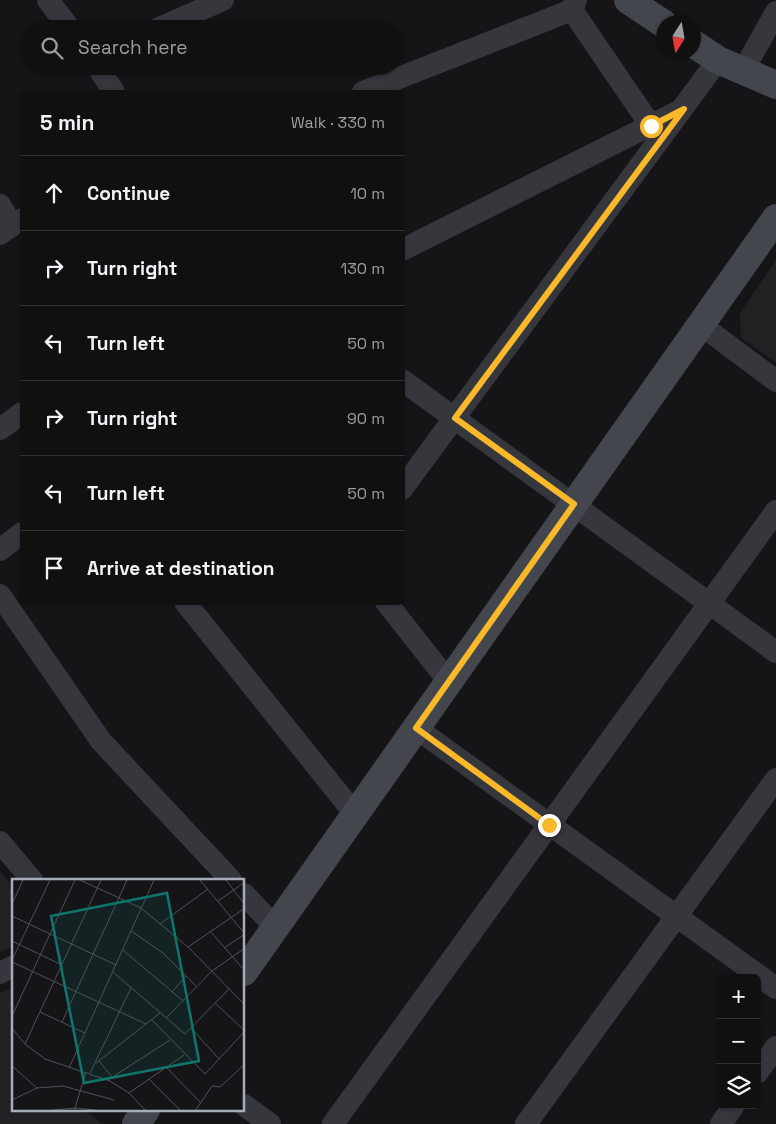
<!DOCTYPE html>
<meta charset="utf-8">
<style>
body{margin:0;font-family:"Space Grotesk",sans-serif;background:#1e1e1f;color:#f1f3f6}
.controls{position:absolute;right:15px;bottom:15px;display:grid;overflow:hidden;border-radius:8px;box-shadow:0 1px 4px #0004}
.controls button{width:45px;height:45px;display:grid;place-items:center;padding:0;border:0;border-bottom:1px solid #303031;background:#101011;color:#f1f3f6;font:25px sans-serif}
.compass{position:absolute;left:656px;top:15px;width:45px;height:45px;border-radius:50%;background:#101011;box-shadow:0 1px 4px #0004;rotate:191deg}
.stop{position:absolute;width:15px;height:15px;margin:-11px;border:4px solid #fbb829;border-radius:50%;background:#fff}
.stop.end{background:#fbb829;border-color:#fff;box-shadow:0 1px 5px #0008}
.list{margin:0;padding:0;list-style:none}
h2{display:flex;justify-content:space-between;align-items:center;height:65px;margin:0;padding:0 20px;font-size:21px}
h2 small{font-size:16px;font-weight:400;color:#9c9d9f}
.list li{display:grid;grid-template-columns:32px 1fr auto;gap:15px;align-items:center;box-sizing:border-box;height:75px;padding:0 20px;border-top:1px solid #303031}
.list b{display:block;font-size:19px;white-space:nowrap}
.list em{font-size:16px;font-style:normal;color:#9c9d9f}
.icon{flex:none;width:28px;height:28px;fill:none;stroke:currentColor;stroke-width:2;stroke-linecap:round;stroke-linejoin:round}
.map{position:relative;flex:none;width:776px;height:1124px;overflow:hidden}
.search{position:absolute;background:#101011;box-shadow:0 1px 4px #0004;left:20px;top:20px;width:385px;height:55px;display:flex;align-items:center;gap:12px;box-sizing:border-box;padding:0 18px;border-radius:28px;color:#9c9d9f;font-size:19px}
.panel{position:absolute;background:#101011;box-shadow:0 1px 4px #0004;left:20px;top:90px;width:385px;height:515px;border-radius:8px}
.map>svg:first-child{display:block}
.built{fill:#212124}
.lines{fill:none;stroke-linecap:round;stroke-linejoin:round}
.street{stroke:#36373d;stroke-width:22}
.secondary{stroke:#44464d;stroke-width:28}
.route{stroke:#fbb829;stroke-width:6}
.inset-road{fill:none;stroke:#4f5157;stroke-width:1}
.view{fill:#0f766e;fill-opacity:0.15;stroke:#0f766e;stroke-width:2.5}
.inset-edge{fill:none;stroke:#a6acb8;stroke-width:2.5}
</style>
<div class="map">
<svg width="776" height="1124" viewBox="0 0 776 1124">
<rect width="100%" height="100%" fill="#151517"/>
<path class="built" d="M776,260V362L741,338L740,313Z
M0,871L14,888V946L0,952Z
M14,987V1110H83L103,1124H0V993Z"/>
<g class="lines">
<path class="street" d="M48,0L70,29
M576,0L572,10L651,126
M157,29L223,0
M97,66L114,92
M743,71L776,12
M363,92L572,10
M0,205L12,225
M0,234L22,219
M402,250L679,111
M701,325L776,381
M402,380L776,652
M0,429L22,413
M402,489L718,60
M0,550L22,533
M0,595L101,741L231,880
M185,602L355,814
M386,602L449,682
M416,728L776,988
M0,842L32,880
M244,894L275,927
M0,973L14,966
M757,1073L776,1047
M244,1105L270,1124
M333,1124L776,511
M526,1124L776,779
M721,1124L734,1105"/>
<path class="secondary" d="M628,0L664,24
M694,44L718,60L776,85
M244,972L776,218
M136,1124L146,1110"/>
</g>
<g class="lines">
<path class="route" d="M549,825L416,728L574,504L455,418L684,109L651,126"/>
</g>
<g transform="translate(12 879)">
<rect width="232" height="232" fill="#151517"/>
<path class="inset-road" d="M68,1L129,29L176,68L233,126M188,1L233,55L212,69M214,1L233,26M206,22L233,3M0,25L11,1M0,37L104,86M148,45L196,10M119,52L151,74L185,108M198,52L233,92M0,62L50,86M176,68L233,29M111,71L171,122M0,81L38,1M0,83L134,145M101,93L173,155L217,110M160,113L174,97M203,124L233,152M28,133L73,154M0,137L63,1M154,139L200,92L233,69M140,141L193,195L233,152M50,143L115,1M0,149L13,165L33,180L98,202L117,214L134,232M179,149L207,180M13,165L89,1M87,182L101,199M84,184L148,134M0,187L25,209L51,207L102,221M154,188L189,224M57,189L142,1M78,194L119,109M102,197L158,161M137,200L169,232M117,214L172,176M0,221L25,209M32,232L63,229L93,232M62,232L74,193M183,232L200,207L208,208L233,185"/>
<path class="view" d="M155,14L187,182L72,204L39,37Z"/>
<rect width="232" height="232" class="inset-edge"/>
</g>
</svg>
<div class="controls">
<button>+</button>
<button>−</button>
<button><svg class="icon" aria-label="layers" viewBox="0 0 24 24"><path d="M12 4l9 5-9 5-9-5zM3 14l9 5 9-5"/></svg></button>
</div>
<svg class="compass" viewBox="-18 -18 36 36"><path d="M0-13l5 13h-10z" fill="#e53935"/><path d="M0 13l5-13h-10z" fill="#9c9d9f"/></svg>
<div class="stop" style="left:651px;top:126px"></div>
<div class="stop end" style="left:549px;top:825px"></div>
<div class="search"><svg class="icon" aria-label="search" viewBox="0 0 24 24"><circle cx="10" cy="10" r="6"/><path d="M15 15l6 6"/></svg>Search here</div>
<section class="panel">
<h2>5 min<small>Walk · 330 m</small></h2>
<ul class="list">
<li><svg class="icon" aria-label="ahead" viewBox="0 0 24 24"><path d="M12 20V5M6 11l6-6 6 6"/></svg><div><b>Continue</b></div><em>10 m</em></li>
<li><svg class="icon" aria-label="right" viewBox="0 0 24 24"><path d="M7 20v-9h11M14 6l5 5-5 5"/></svg><div><b>Turn right</b></div><em>130 m</em></li>
<li><svg class="icon" aria-label="left" viewBox="0 0 24 24"><path d="M17 20v-9H6M10 6l-5 5 5 5"/></svg><div><b>Turn left</b></div><em>50 m</em></li>
<li><svg class="icon" aria-label="right" viewBox="0 0 24 24"><path d="M7 20v-9h11M14 6l5 5-5 5"/></svg><div><b>Turn right</b></div><em>90 m</em></li>
<li><svg class="icon" aria-label="left" viewBox="0 0 24 24"><path d="M17 20v-9H6M10 6l-5 5 5 5"/></svg><div><b>Turn left</b></div><em>50 m</em></li>
<li><svg class="icon" aria-label="arrive" viewBox="0 0 24 24"><path d="M6 21V4h12l-3 4 3 4H6"/></svg><div><b>Arrive at destination</b></div></li>
</ul>
</section>
</div>
